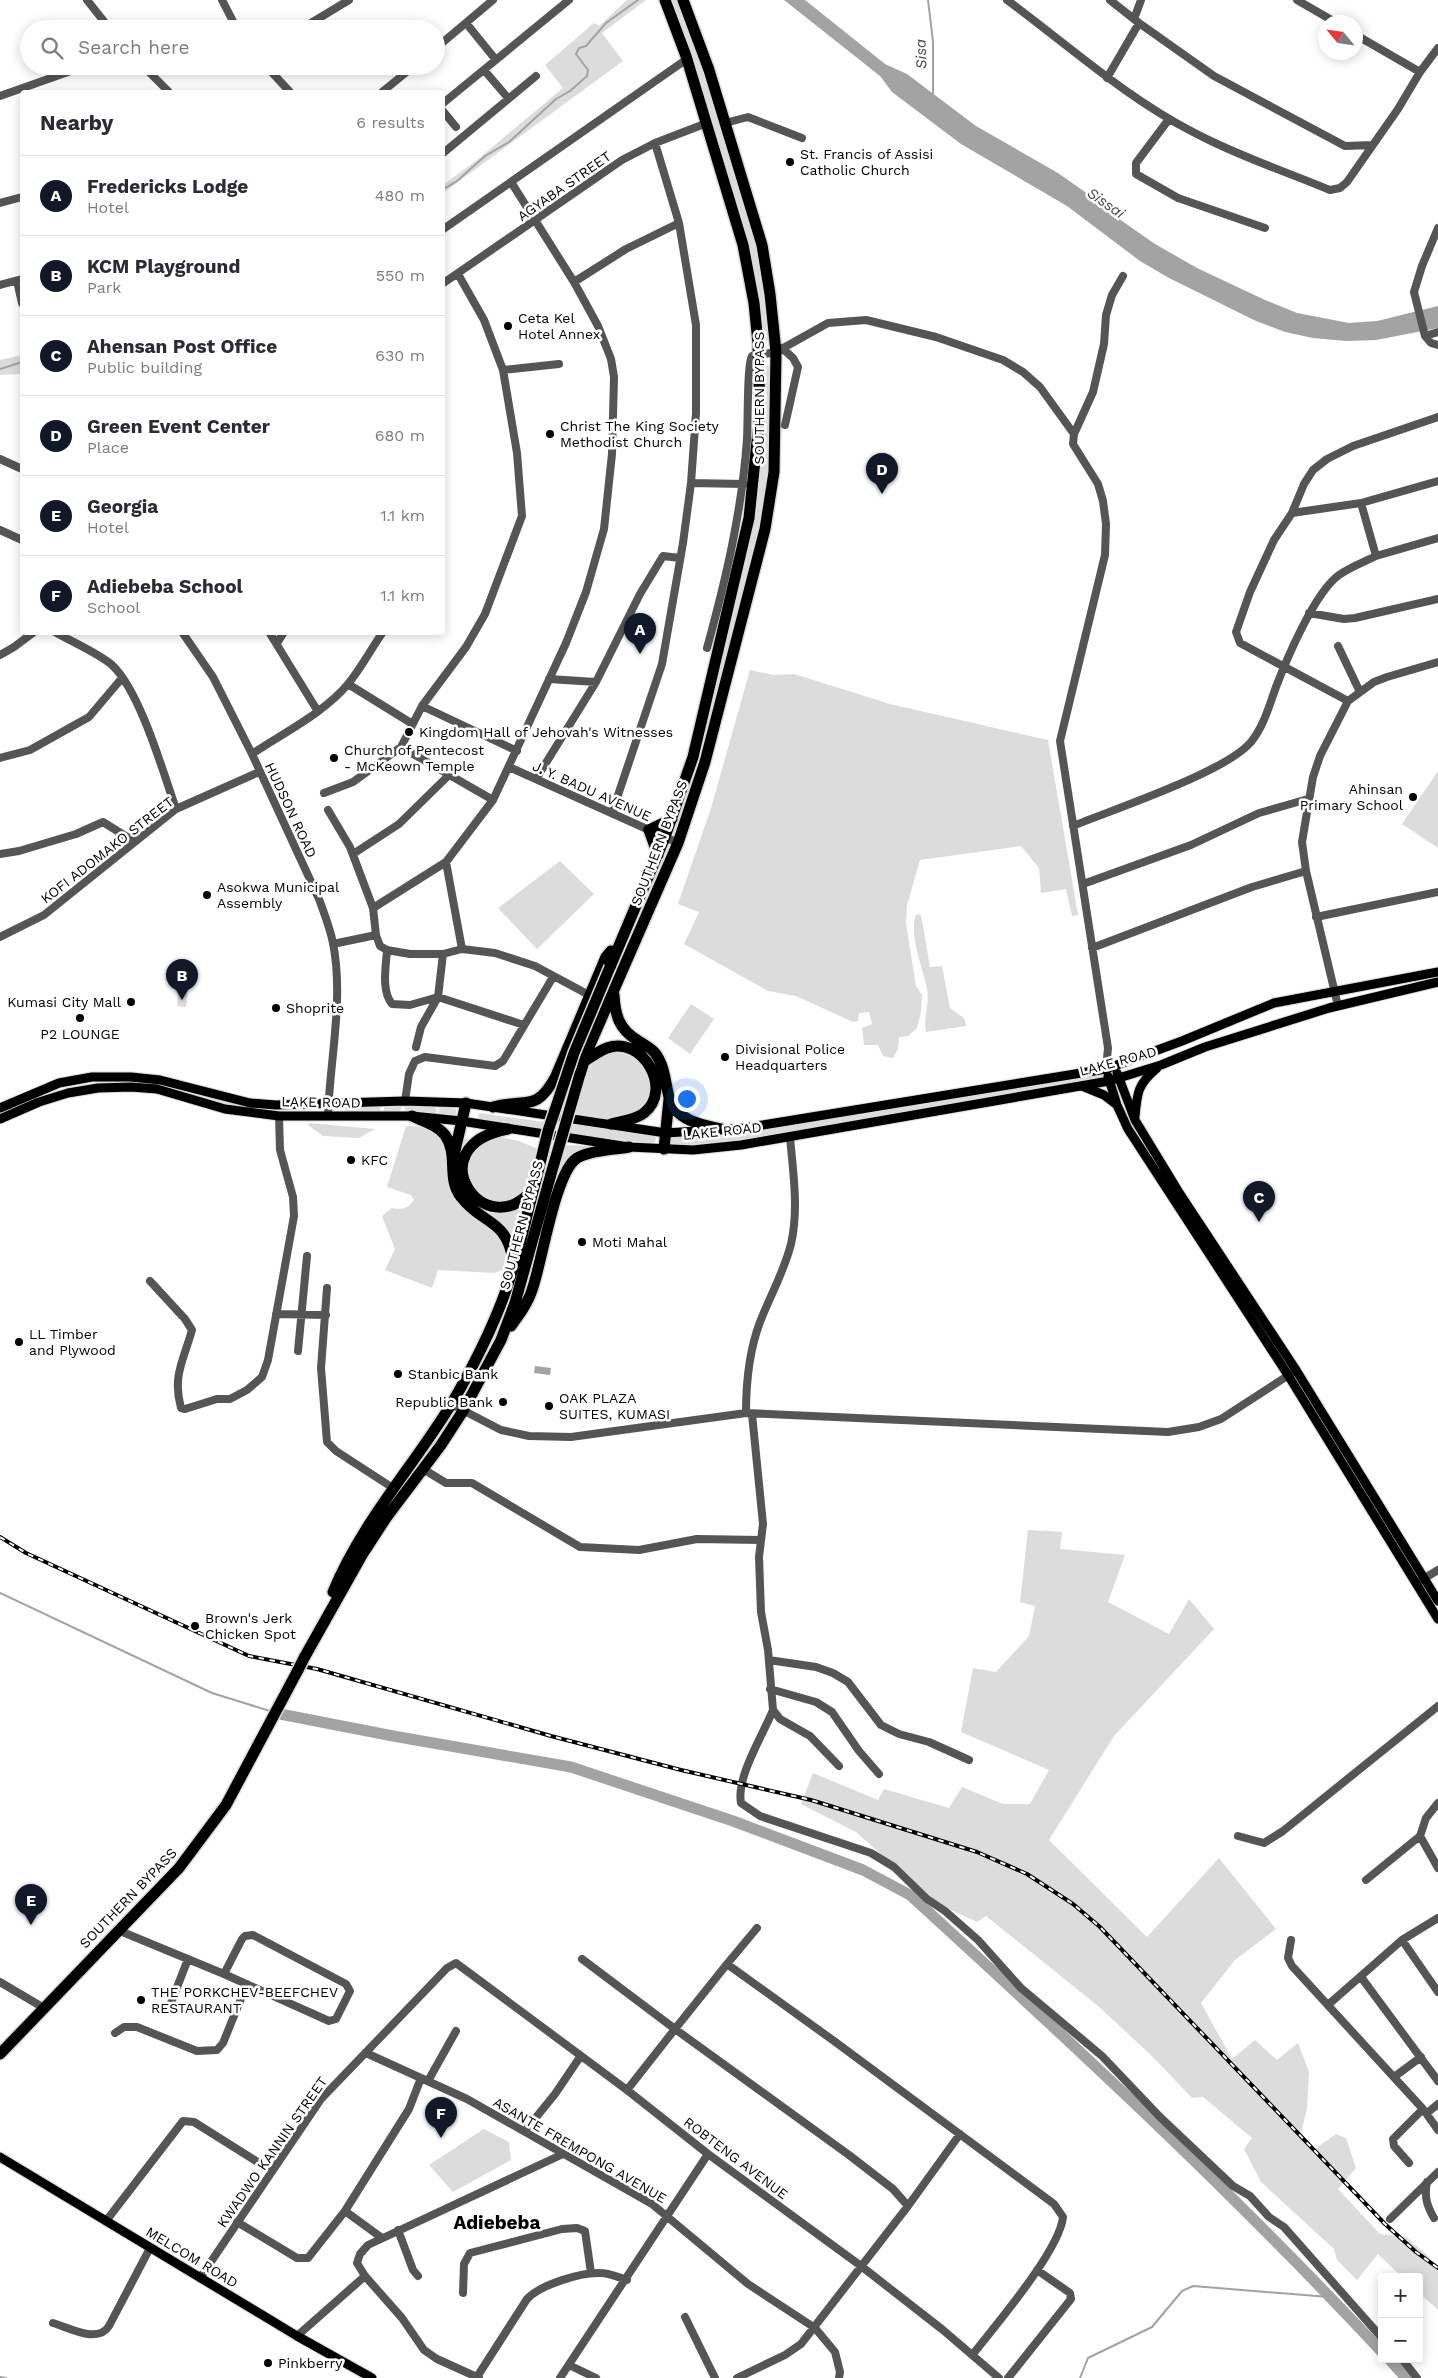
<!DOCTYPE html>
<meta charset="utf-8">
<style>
body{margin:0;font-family:"Work Sans",sans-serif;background:#f7f7f7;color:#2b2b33}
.controls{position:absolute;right:15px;bottom:15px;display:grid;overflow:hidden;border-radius:5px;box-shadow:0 2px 12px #0003}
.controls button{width:45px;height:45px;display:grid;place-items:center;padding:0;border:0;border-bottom:1px solid #e1e1e2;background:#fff;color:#2b2b33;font:25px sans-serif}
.compass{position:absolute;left:1318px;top:15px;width:45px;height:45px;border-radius:50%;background:#fff;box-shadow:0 2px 12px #0003;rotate:299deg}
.you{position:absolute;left:686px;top:1098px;width:18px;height:18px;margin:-12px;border:4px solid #fff;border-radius:50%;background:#1a73e8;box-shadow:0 0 0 8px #1a73e833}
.badge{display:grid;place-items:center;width:32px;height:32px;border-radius:50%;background:#111827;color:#fff;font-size:16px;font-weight:700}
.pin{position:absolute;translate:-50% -41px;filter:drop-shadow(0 1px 2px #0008)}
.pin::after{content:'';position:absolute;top:26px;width:18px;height:15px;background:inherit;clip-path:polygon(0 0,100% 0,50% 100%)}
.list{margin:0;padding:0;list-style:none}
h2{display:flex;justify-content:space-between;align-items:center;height:65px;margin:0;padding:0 20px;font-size:21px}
h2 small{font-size:16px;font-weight:400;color:#7c7c81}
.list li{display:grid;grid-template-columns:32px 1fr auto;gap:15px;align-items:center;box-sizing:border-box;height:80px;padding:0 20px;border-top:1px solid #e1e1e2}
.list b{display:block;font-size:19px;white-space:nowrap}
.list p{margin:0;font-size:16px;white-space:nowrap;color:#7c7c81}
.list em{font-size:16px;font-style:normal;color:#7c7c81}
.icon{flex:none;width:28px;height:28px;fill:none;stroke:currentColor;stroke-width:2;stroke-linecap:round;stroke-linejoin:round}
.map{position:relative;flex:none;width:1438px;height:2378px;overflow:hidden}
.search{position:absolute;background:#fff;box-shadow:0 2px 12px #0003;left:20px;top:20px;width:425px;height:55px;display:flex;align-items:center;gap:12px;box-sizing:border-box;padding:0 18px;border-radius:28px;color:#7c7c81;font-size:19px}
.panel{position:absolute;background:#fff;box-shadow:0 2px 12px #0003;left:20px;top:90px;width:425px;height:545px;border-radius:5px}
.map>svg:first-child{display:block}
.green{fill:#dcdcdc}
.water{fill:#a3a3a3}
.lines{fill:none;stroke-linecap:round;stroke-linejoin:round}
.stream{stroke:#a3a3a3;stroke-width:2}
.river{stroke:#a3a3a3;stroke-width:11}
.major-casing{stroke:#dbdbdb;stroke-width:11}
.highway-casing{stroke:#dbdbdb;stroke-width:14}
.minor{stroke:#555;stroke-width:8}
.major{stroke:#000;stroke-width:9}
.highway{stroke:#000;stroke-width:11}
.rail-casing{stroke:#000;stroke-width:4}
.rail{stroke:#fff;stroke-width:2;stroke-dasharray:5.5;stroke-linecap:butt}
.highway-bridge-casing{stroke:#dbdbdb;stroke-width:14;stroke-linecap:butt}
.highway-bridge{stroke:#000;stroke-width:11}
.poi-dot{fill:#000;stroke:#fff;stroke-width:2}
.labels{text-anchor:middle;stroke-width:5;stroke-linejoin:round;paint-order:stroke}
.poi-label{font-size:14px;fill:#000;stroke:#fff;text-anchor:start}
.street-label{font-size:14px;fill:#000;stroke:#fff}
.water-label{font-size:15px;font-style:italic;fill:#444;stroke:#fff}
.district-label{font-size:19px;font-weight:bold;fill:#000;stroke:#fff}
</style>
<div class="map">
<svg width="1438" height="2378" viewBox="0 0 1438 2378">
<rect width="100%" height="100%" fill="#fff"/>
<path class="green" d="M627,0H646L602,33L623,61L443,193V185L477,160L563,88L545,65L594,23L599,26Z
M666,0H679L703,65L755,240L771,341L764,340L759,294L753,272Z
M22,355V369L20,370V374L0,375V360Z
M762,366H770C777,458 756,547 734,636C717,701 700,766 676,829L672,828L738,573Z
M750,670L774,675L794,674L890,704L1048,740L1078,915L1072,916L1066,889L1041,893L1039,868L1021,846L920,860L907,905L906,923L916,986L922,995L921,1012L917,1028L908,1036L899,1037L898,1049L893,1058L883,1056L878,1045H864L862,1028L872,1024L869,1012L859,1013L858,1021L853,1022L796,996L768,991L684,944L699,912L678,904L711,808Z
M1438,771V848L1402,824Z
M665,848L669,850L592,1024Z
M560,861L594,894L537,949L498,908Z
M917,914L921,915L930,967L942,966L950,1008L964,1018L966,1026L926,1032C923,1018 930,1004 927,989C923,967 910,941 915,917Z
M178,993L188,994L186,1007L177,1006Z
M691,1004L714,1019L690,1054L668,1038Z
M611,1052C665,1055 662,1114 612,1120C600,1122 585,1117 573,1115L587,1072L595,1059Z
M1098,1072L1103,1074L1102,1079L736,1142L705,1145L667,1146V1135L799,1124L925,1104Z
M125,1081L180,1088L225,1102L256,1107V1109L103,1084L0,1116V1111C41,1093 80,1082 125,1081Z
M398,1105L402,1107L399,1112L383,1111L385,1106Z
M407,1105L435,1106L437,1113H406L404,1106Z
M378,1106L381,1108L380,1112L345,1111L346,1108Z
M440,1106L456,1109L457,1116L438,1115Z
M479,1113L545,1122L542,1131L478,1120Z
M309,1123L375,1129L359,1138L323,1136L308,1125Z
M570,1124L654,1134L656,1138L655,1142L650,1143L567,1134Z
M406,1126C417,1126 430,1126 438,1135C455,1153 441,1176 454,1196C457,1201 464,1204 469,1208C492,1226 507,1238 506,1269L494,1273L438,1270L432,1288L385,1270L395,1249L382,1216L392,1208C402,1210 407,1209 414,1200L411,1195L387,1187Z
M500,1137L519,1141L538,1149C535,1161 533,1178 525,1189C496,1225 445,1176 478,1145C483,1140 494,1139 500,1137Z
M460,1138L471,1140L461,1156L476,1202L522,1203L512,1243L498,1221L468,1199L457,1173Z
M564,1145L606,1147C580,1155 568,1153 557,1180H554Z
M522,1260C516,1283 475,1395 459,1403Z
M454,1413L416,1472L375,1522L418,1464L452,1414Z
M1028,1530L1062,1532L1060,1549L1125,1555L1108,1602L1169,1634L1189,1599L1214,1629L1114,1736L1049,1840L1147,1937L1219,1858L1276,1929L1235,1960L1201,2003L1232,2059L1255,2040L1277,2060L1298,2043L1309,2072L1307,2108L1301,2133L1315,2149L1336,2134L1346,2138L1356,2168L1338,2189L1380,2234L1406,2237L1426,2254L1438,2271V2310L1419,2293V2277H1402L1378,2254L1357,2280L1337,2260L1334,2249L1261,2182L1244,2149L1252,2138L1203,2097L1192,2098L1152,2056L1098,2006L986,1916L977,1922L936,1903L856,1832L801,1804L813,1773L878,1800L884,1789L949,1808L962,1787L1003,1804H1030L1049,1770L961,1732L973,1668L996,1672L1029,1636L1035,1606L1020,1602Z
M484,2129L509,2142L511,2160L453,2192L429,2165Z"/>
<path class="water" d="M784,0H805L885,64L907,74L976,126L1058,173L1095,199L1112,214L1155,244L1197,268L1265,300L1297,313L1349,323L1377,321L1438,306V328L1376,340L1346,341L1313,338L1285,332L1256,321L1169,278L1140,261L1067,206L961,144L892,92L880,76Z
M535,1366L551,1368L550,1375L534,1373Z"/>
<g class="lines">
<path class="stream" d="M928,0L933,42V95
M442,190L457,181L485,156L509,142L556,99L570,91L587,76L588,70L576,54L579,48L586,46L606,23L638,0
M0,369L22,362
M0,1593L212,1693L270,1711
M0,2377L6,2378
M1080,2378L1088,2358L1152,2327L1182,2291L1193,2286L1329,2297"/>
<path class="river" d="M275,1713L393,1736L571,1767L733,1821L863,1870L910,1895C1072,2043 1232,2191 1382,2352
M1389,2359L1406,2378"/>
<defs>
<path id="major" d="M1117,1073L1135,1120L1180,1194L1296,1370L1438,1601
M1108,1076L1117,1105L1128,1129L1288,1375L1438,1619
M1082,1086L1104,1095L1117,1105
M0,1108L59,1083L92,1077H131L160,1080L250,1103L276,1105L405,1101L466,1103L666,1133L744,1128L1106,1069L1182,1041L1274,1003L1438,972
M1135,1117C1137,1092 1138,1084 1157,1068
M0,1119L39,1102L68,1093L98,1088L131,1087L157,1089L225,1109L279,1116H412L461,1121L629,1147L693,1150L741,1145L1109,1081L1161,1065L1205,1047L1329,1008L1438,982
M0,2157L297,2336L372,2378"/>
<path id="highway" d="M658,855L649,830L672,819
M610,967L665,837L693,757L749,518L760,412L758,343L754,303L743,245L686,56L665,0
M614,995C615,1015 619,1029 637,1040C643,1044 651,1048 655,1053C665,1066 665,1082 669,1097C675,1120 701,1125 721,1129
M583,1062C591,1057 599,1051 607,1048C642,1035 674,1089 644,1113C635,1120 622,1121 611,1124
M580,1074L589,1047L678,843L705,762L765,529L774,472L776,352L770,294L762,245L709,70L683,0
M493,1107C527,1098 536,1113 556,1076L606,957L611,951
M412,1116C423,1121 437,1125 445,1135C459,1155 446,1178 461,1197C482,1225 507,1218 513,1261
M508,1129C415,1146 485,1248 533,1189
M664,1149L669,1099
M454,1155L466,1103
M511,1326C519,1315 528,1303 532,1290C542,1263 555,1172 577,1158C591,1150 613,1150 629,1147
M333,1592C362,1522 413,1467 452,1403C477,1360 499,1316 513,1269C522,1240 528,1209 536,1180
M304,1658L362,1555L386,1518L441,1445L463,1411L501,1340L515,1303L551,1174
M0,2054L179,1868L226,1805L298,1670"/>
</defs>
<use href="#major" class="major-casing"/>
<use href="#highway" class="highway-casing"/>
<path class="minor" d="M87,0L110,29
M222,0L237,29
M1007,0C1068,45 1125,97 1193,132C1236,155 1284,171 1330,190L1340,188L1347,182L1398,109L1420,72L1438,48
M1110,0L1139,23L1214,76L1345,146L1372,145
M1297,0L1335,22
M1134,19L1141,0
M466,23L496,60
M301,29L349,0
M1356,35L1420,72
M436,48L493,0
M143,66L169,92
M266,66L290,92
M484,70L508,98
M1107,78L1139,23
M382,92L414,66
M0,96L85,66
M442,104L569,0
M442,110L456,127
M1169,119L1136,163V174L1178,198L1265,228
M725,123L748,117L802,138
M442,154L536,76
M0,203L22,197
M1438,228L1422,266L1414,292L1425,336L1431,343L1438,345
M442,230L687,59
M17,281L22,303
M574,282L626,249L679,223
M442,284L622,160L655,143L707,123
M0,285L22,279
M1425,336L1438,332
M782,348L793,358L798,367L785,425
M503,370L559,364
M0,459L22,469
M691,483L744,484
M1361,503L1376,556L1438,538
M1292,513L1361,503L1438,481
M0,530L22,540
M1309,613L1344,619L1355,618L1438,599
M55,632C72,642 98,653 112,665C140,691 163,772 176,809
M182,632L213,677L252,754L319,899C324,913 330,928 333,943C344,999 330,1059 328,1115
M269,632L317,710
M277,643L284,632
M1338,646L1360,692
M707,648C726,579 742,510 747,439C748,425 747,362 752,356L776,352L828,323L866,320L936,337L1003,360L1023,372L1040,387L1074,434
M0,655L14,647L34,632
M549,679L596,682L640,594L663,556L680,558
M348,684L411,723
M1348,701L1240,643L1236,632L1250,592L1274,540L1292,513L1304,484L1313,470L1327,459L1353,446L1438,417
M422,706L517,751
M401,747L493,800
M252,754C283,733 324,713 348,684C361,668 371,649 383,632
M0,758L30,750L89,717L122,678
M509,767L678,843
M536,779L596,682
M324,793L353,782L401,747L422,706L466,647L485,614L522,516L517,453L503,370L484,320L458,274
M328,810L350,847L373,908L376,935L380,946L387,950L410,954H443L462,949L495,953L535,966L589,995
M612,813L662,664L683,543L691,483L696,413V325L679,223L655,143
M1073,826C1114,809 1226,772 1251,742C1264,726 1269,706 1276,687C1287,658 1315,592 1339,575C1350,567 1364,562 1376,556
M0,854L19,851L76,834L103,822L135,842
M353,854L399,824L449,775
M446,862L462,949
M1083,884L1191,845L1259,813L1308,799
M373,908L446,862L493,800L566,643L586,592L604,529L612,454L614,377L611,359L598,326L574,282L511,182
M1316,917L1438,892
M0,937L44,915L176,809L259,772
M333,944L376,935
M1092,948L1252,887L1306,871
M387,950C386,967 381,990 392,1004L410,1005L438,997L524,1025
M1338,1006L1306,871L1302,842L1313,777L1320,756L1348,701L1374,682L1387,677L1438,662
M416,1047L421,1027L438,997L443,954
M1106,1069L1108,1048L1060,741L1105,555L1106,524L1103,501L1098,484L1073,444L1074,434L1093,392L1104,344L1106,315L1112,295L1123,276
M405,1101L409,1074L415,1061L425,1057L495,1066L503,1061L553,977
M150,1281L185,1319L192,1330C184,1359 172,1376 181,1408L185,1409L217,1399H230L247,1390L262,1377L268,1360L294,1216L293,1197L280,1150L279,1116
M327,1288L321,1368L327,1442L336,1451L393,1488
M276,1314L326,1315
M298,1351L307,1256
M451,1404L501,1430L529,1436L571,1437L746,1413L1168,1432L1199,1427L1221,1419L1292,1373
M746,1413C746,1383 749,1351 760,1322C770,1296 784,1272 791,1244C799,1209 793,1172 790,1137
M752,1414L763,1524L759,1557L761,1612L768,1650L773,1710L780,1719L810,1736L839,1766
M423,1469L446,1483H472L580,1547L639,1550L697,1539L761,1540
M1420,1581L1438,1570
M769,1660L816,1667L833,1673L848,1682L881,1725L899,1734L929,1742L969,1760
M770,1689L816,1702L832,1712L859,1751L879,1774
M773,1710C763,1735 736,1777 741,1803L760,1816L871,1853L894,1867L927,1899L945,1911L978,1940L1021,1988L1102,2056L1160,2117L1233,2186L1250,2196L1269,2217L1284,2227L1382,2338
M1438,1803L1426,1818L1420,1836L1438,1868
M1238,1836L1264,1843L1283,1831L1438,1706
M1366,1880L1420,1836
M120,1931L224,1974L329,2021L336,2019L350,1991L346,1984L253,1935L245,1936L242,1939L224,1974
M1291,1940L1288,1958L1292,1966L1423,2109L1438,2130
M1402,1940L1438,1992
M582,1959L675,2029L727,1964L834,2041L1054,2204L1063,2217C1060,2250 995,2326 973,2354
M727,1964L757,1928
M1361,1977L1438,2081
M0,1982L44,2008
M1329,2004L1402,1940L1438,1918
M169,2008L188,1959
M115,2033L124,2027H137L197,2051L217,2050L223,2043L247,1984
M366,2053L467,2099L652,2204L748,2284L815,2328L835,2352L840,2372L839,2378
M1394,2077L1421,2057
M428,2081L456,2031
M627,2090L675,2029L849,2155L893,2189L908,2206
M1427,2113L1438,2104
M525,2131L555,2094L580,2057
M1409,2163L1394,2146L1393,2139L1423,2109
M1427,2182C1424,2197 1427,2206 1434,2218
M345,2211L382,2238
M1390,2219L1438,2172
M106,2221L183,2121L194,2122L272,2171
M237,2222L297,2258H308L345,2211L409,2109L421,2078
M398,2230L413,2270L418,2276
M365,2276L402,2318L424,2350L437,2359L479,2378
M200,2278L321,2099L447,1968L456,1963L627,2090L708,2154L861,2266L943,2330L999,2378
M463,2293L464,2264L470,2253L562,2229L577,2228L585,2231L591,2273
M685,2317L715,2378
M53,2323C70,2328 98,2344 109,2326L150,2248
M297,2336L365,2276L357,2263L360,2254L368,2245L563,2154
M1402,2359L1417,2378
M569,2365L596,2378
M477,2377L527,2299C540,2285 581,2272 600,2273C609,2273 618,2277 627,2280
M560,2378L708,2154
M737,2378L785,2355L801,2344L908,2206L960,2134
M1008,2378L1071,2299L1070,2293L1037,2270"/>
<use href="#major" class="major"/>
<use href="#highway" class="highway"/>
<defs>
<path id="rail" d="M0,1537L26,1553L249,1656L317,1669L551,1736L681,1770L811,1800L977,1852L1027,1874L1073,1904L1100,1927L1385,2224L1416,2252L1438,2268"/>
</defs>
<use href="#rail" class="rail-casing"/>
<use href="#rail" class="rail"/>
<defs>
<path id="highway-bridge" d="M551,1174L580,1074
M536,1180L548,1131L574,1053L610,967
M298,1670L304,1658"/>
</defs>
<use href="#highway-bridge" class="highway-bridge-casing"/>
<use href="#highway-bridge" class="highway-bridge"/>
</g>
<g class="poi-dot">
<circle cx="790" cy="162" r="5"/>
<circle cx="508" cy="326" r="5"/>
<circle cx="550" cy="434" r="5"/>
<circle cx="409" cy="732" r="5"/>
<circle cx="334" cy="758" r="5"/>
<circle cx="1413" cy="797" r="5"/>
<circle cx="207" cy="895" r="5"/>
<circle cx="131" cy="1002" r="5"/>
<circle cx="276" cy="1008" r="5"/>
<circle cx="80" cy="1018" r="5"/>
<circle cx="725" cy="1057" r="5"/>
<circle cx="351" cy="1160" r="5"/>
<circle cx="582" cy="1242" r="5"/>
<circle cx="19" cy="1342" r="5"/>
<circle cx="398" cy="1374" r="5"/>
<circle cx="503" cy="1402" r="5"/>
<circle cx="549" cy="1406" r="5"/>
<circle cx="195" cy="1626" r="5"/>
<circle cx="141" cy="2000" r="5"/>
<circle cx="268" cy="2363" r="5"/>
</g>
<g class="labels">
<g class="poi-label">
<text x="800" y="159">St. Francis of Assisi<tspan x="800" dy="16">Catholic Church</tspan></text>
<text x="518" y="323">Ceta Kel<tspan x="518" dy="16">Hotel Annex</tspan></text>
<text x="560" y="431">Christ The King Society<tspan x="560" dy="16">Methodist Church</tspan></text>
<text x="419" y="737">Kingdom Hall of Jehovah's Witnesses</text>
<text x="344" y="755">Church of Pentecost<tspan x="344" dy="16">- McKeown Temple</tspan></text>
<text x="1403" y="794" text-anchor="end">Ahinsan<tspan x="1403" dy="16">Primary School</tspan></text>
<text x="217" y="892">Asokwa Municipal<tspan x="217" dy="16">Assembly</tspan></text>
<text x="121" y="1007" text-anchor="end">Kumasi City Mall</text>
<text x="286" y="1013">Shoprite</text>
<text x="80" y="1039" text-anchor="middle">P2 LOUNGE</text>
<text x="735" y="1054">Divisional Police<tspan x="735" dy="16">Headquarters</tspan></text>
<text x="361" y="1165">KFC</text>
<text x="592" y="1247">Moti Mahal</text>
<text x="29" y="1339">LL Timber<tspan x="29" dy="16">and Plywood</tspan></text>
<text x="408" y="1379">Stanbic Bank</text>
<text x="559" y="1403">OAK PLAZA<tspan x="559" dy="16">SUITES, KUMASI</tspan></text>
<text x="493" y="1407" text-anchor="end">Republic Bank</text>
<text x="205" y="1623">Brown's Jerk<tspan x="205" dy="16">Chicken Spot</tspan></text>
<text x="151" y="1997">THE PORKCHEV-BEEFCHEV<tspan x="151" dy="16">RESTAURANT</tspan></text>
<text x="278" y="2368">Pinkberry</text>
</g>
<g class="street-label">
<text transform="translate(564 186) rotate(-35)" y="5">AGYABA STREET</text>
<text transform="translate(759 398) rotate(-90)" y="5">SOUTHERN BYPASS</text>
<text transform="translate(592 791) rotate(24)" y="5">J. Y. BADU AVENUE</text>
<text transform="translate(291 810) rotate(65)" y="5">HUDSON ROAD</text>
<text transform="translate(659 843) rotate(-69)" y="5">SOUTHERN BYPASS</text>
<text transform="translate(107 850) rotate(-38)" y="5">KOFI ADOMAKO STREET</text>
<text transform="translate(1118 1061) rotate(-15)" y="5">LAKE ROAD</text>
<text transform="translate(321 1102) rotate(1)" y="5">LAKE ROAD</text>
<text transform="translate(722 1131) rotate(-6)" y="5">LAKE ROAD</text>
<text transform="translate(521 1225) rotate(-75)" y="5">SOUTHERN BYPASS</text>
<text transform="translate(128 1898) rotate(-46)" y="5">SOUTHERN BYPASS</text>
<text transform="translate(580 2150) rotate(30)" y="5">ASANTE FREMPONG AVENUE</text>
<text transform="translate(272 2152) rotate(-55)" y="5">KWADWO KANNIN STREET</text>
<text transform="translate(736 2158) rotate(37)" y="5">ROBTENG AVENUE</text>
<text transform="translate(192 2257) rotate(31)" y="5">MELCOM ROAD</text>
</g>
<g class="water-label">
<text transform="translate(921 54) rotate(-92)" y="5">Sisa</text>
<text transform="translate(1106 203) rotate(35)" y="5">Sissai</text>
</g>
<g class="district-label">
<text x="497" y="2229">Adiebeba</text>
</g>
</g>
</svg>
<div class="controls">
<button>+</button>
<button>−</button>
</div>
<svg class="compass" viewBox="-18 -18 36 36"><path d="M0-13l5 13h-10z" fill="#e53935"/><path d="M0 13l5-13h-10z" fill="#7c7c81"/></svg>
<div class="you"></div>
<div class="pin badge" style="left:640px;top:654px">A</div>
<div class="pin badge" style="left:182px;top:1000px">B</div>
<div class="pin badge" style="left:1259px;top:1222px">C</div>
<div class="pin badge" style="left:882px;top:494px">D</div>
<div class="pin badge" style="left:31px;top:1925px">E</div>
<div class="pin badge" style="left:441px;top:2138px">F</div>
<div class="search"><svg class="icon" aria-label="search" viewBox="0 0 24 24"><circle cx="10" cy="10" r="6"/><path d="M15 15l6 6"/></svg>Search here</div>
<section class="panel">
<h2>Nearby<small>6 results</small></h2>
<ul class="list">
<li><span class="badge">A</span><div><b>Fredericks Lodge</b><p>Hotel</p></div><em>480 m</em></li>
<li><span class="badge">B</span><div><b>KCM Playground</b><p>Park</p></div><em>550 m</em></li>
<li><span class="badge">C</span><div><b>Ahensan Post Office</b><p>Public building</p></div><em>630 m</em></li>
<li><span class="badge">D</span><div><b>Green Event Center</b><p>Place</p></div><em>680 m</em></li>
<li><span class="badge">E</span><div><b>Georgia</b><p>Hotel</p></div><em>1.1 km</em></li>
<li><span class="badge">F</span><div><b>Adiebeba School</b><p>School</p></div><em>1.1 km</em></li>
</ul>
</section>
</div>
